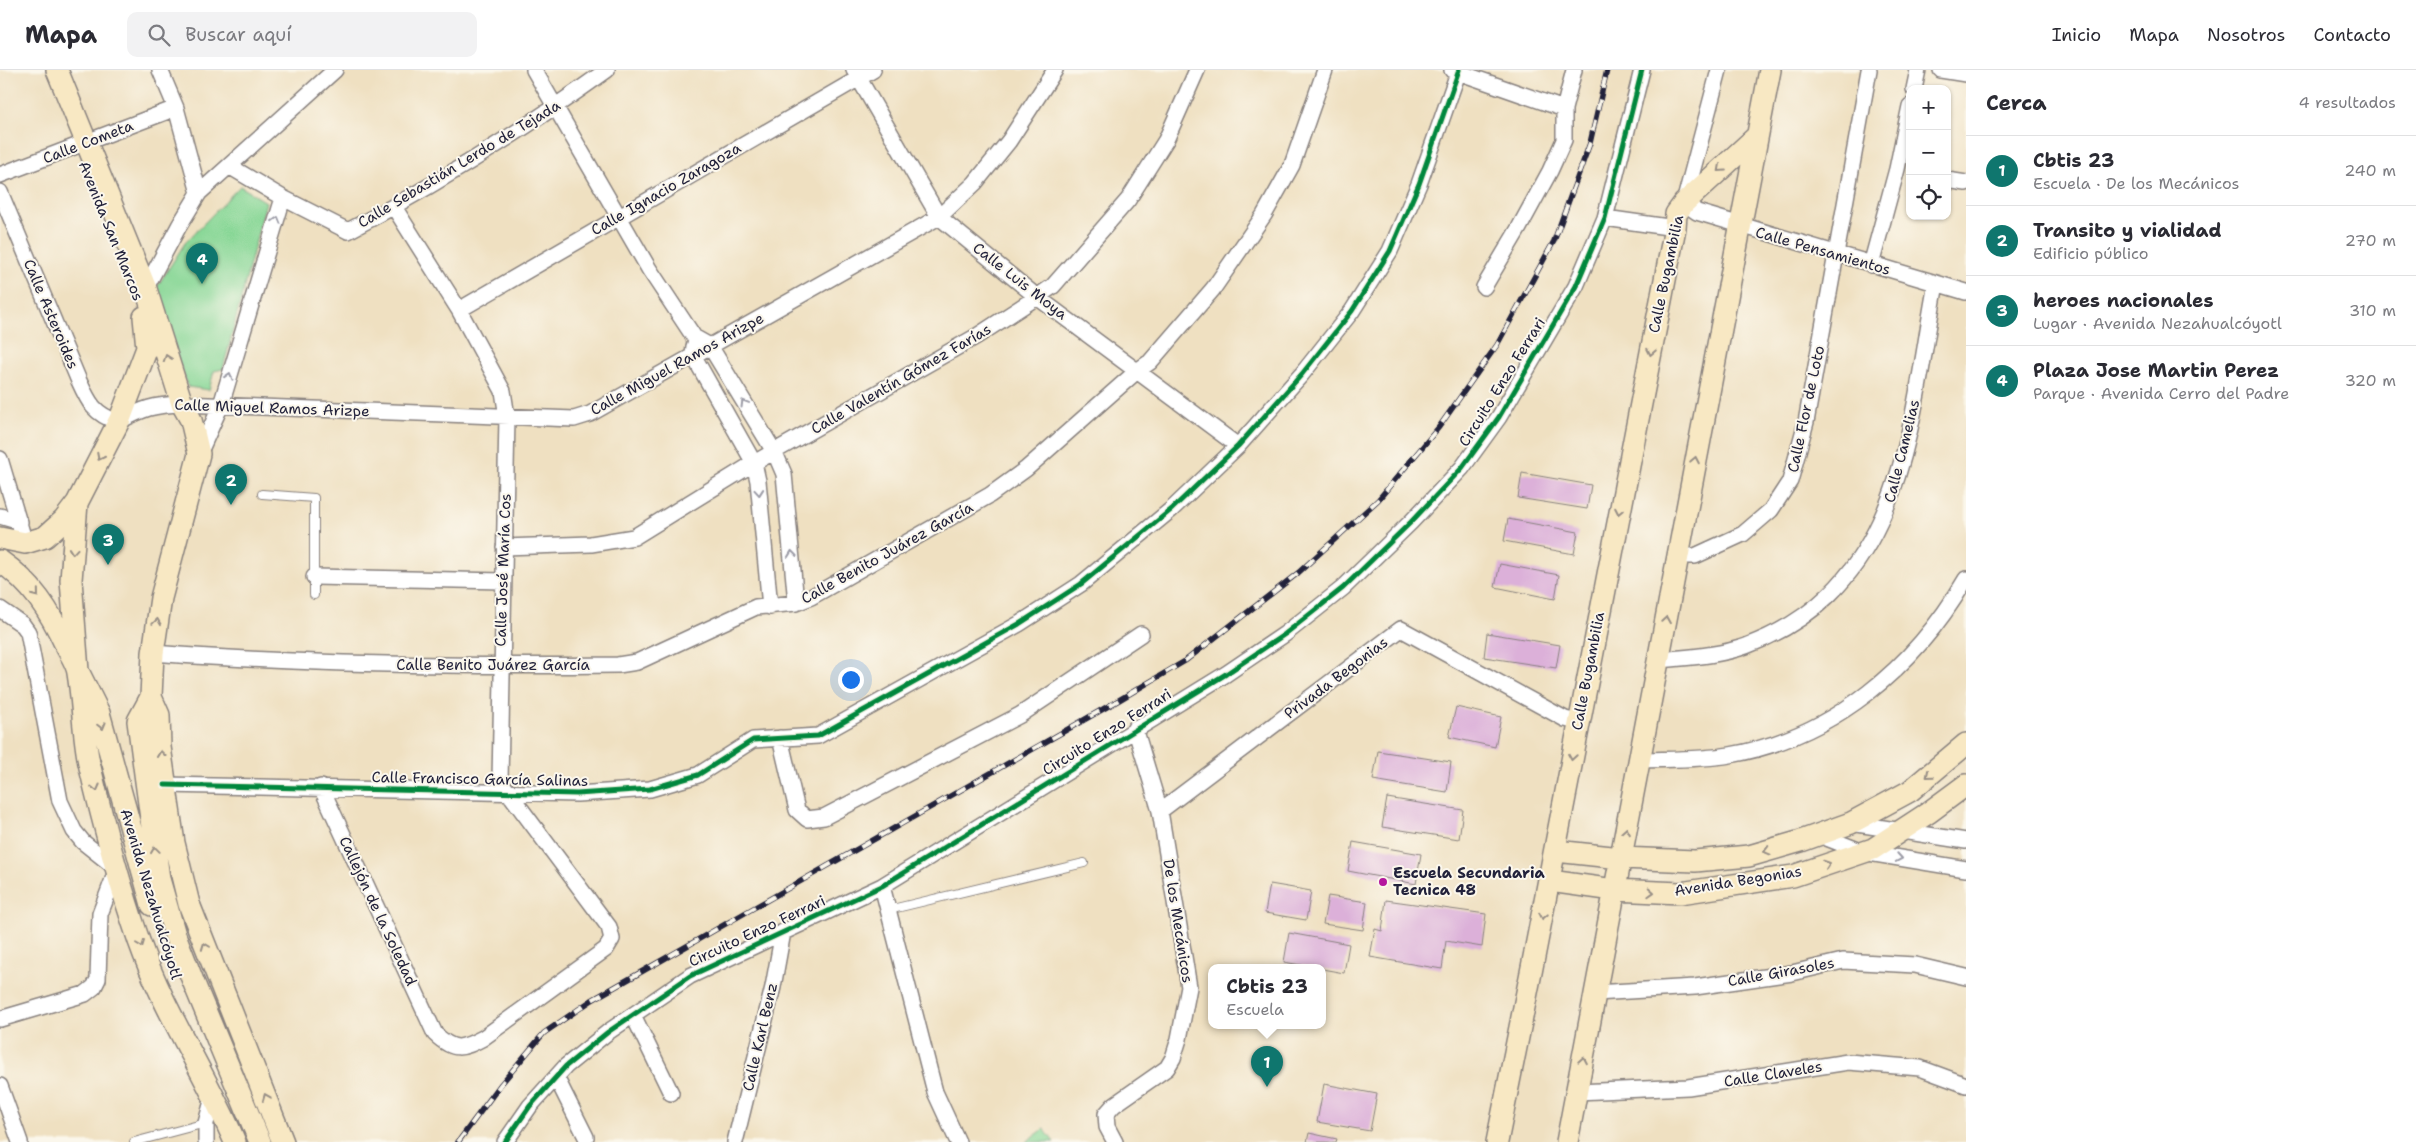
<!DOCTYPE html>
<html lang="es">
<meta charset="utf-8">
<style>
body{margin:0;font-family:"Shantell Sans",sans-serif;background:#f2f2f3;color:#2b2b33}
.controls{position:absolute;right:15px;top:15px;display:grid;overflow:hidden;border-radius:10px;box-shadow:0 1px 4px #0004}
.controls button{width:45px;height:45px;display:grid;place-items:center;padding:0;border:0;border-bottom:1px solid #e1e1e2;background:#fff;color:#2b2b33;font:25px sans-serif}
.you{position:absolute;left:850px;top:609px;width:18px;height:18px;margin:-12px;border:4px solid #fff;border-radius:50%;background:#1a73e8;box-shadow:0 0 0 8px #1a73e833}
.badge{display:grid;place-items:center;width:32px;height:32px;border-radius:50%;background:#0f766e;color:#fff;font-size:16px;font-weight:700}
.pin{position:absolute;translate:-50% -41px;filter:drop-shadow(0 1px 2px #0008)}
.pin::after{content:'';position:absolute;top:26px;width:18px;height:15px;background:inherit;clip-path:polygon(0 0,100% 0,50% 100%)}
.popup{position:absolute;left:1208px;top:894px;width:118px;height:65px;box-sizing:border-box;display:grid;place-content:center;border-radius:10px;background:#fff;filter:drop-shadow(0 1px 4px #0005);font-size:16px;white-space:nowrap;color:#7c7c81}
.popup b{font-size:19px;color:#2b2b33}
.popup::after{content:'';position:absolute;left:50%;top:100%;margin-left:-10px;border:10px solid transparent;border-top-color:#fff}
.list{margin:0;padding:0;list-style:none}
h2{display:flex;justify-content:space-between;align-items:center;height:65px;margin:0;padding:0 20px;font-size:21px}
h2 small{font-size:16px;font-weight:400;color:#7c7c81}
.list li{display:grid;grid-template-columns:32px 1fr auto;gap:15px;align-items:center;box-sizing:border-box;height:70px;padding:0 20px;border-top:1px solid #e1e1e2}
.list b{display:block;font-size:19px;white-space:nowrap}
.list p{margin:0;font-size:16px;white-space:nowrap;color:#7c7c81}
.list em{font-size:16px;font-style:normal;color:#7c7c81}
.icon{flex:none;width:28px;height:28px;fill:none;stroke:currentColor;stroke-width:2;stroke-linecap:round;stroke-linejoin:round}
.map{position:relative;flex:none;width:1966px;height:1072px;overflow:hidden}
header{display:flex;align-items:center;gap:30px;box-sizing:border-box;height:70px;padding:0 25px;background:#fff;border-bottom:1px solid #e1e1e2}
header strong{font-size:24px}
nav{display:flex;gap:28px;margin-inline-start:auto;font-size:18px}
.search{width:350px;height:45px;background:#f2f2f3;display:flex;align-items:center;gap:12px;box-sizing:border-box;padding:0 18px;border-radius:10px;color:#7c7c81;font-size:19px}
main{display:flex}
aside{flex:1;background:#fff}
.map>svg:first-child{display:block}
.green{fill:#88d796;stroke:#557c68}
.building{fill:#dcb0d9}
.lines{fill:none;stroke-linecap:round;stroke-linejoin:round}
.lane-casing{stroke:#88817e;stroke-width:10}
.street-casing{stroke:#88817e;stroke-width:18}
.secondary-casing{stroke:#88817e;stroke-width:24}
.lane{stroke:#fff;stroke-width:8}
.street{stroke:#fff;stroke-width:15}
.secondary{stroke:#f8e8c3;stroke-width:21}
.rail-casing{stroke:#22223b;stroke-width:5.5}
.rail{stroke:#fbf7ec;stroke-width:4;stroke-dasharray:11;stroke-linecap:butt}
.cycleway-casing{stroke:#fbf7ec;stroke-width:8}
.cycleway{stroke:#00873e;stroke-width:5}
.oneway{stroke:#988f86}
.oneway2{stroke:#9c9ca7}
.poi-dot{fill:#b5179e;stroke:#fbf7ec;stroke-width:2}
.labels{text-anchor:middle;stroke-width:4;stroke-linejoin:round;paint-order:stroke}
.street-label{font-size:15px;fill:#22223b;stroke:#fbf7ec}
.poi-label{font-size:15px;font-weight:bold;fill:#22223b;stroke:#fbf7ec;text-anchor:start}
</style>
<header>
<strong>Mapa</strong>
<div class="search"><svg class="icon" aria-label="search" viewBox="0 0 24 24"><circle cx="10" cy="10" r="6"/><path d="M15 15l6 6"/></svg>Buscar aquí</div>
<nav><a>Inicio</a><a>Mapa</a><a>Nosotros</a><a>Contacto</a></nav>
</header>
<main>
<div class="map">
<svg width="1966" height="1072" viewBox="0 0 1966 1072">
<rect width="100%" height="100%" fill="#fbf7ec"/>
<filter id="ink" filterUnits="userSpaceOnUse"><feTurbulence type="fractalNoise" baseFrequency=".02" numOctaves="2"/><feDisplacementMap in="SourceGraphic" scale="10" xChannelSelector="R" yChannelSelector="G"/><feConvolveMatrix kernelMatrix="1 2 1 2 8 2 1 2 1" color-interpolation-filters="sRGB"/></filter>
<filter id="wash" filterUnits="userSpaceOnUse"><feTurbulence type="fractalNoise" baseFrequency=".0096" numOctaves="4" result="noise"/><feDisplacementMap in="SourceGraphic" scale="20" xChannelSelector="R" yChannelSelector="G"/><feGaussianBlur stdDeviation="1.12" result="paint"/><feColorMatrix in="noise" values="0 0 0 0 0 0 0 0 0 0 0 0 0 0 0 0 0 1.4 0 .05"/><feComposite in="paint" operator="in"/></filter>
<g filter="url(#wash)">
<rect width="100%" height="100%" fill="#efe0c1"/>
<path class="green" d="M240,116L266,132L223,299L214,301L209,320L188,317L153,223L185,173Z
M1044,1059L1054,1072H1026Z"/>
<g id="blocks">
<path class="building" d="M1522,403L1591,415L1587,439L1518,428Z
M1508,449L1578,462L1574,484L1504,471Z
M1500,494L1559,505L1555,529L1495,517Z
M1487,563L1560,575L1556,598L1484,587Z
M1456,637L1501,647L1495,677L1449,667Z
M1378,681L1451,692L1447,722L1373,710Z
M1387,728L1463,740L1459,769L1382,757Z
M1353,772L1421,784L1416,814L1348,801Z
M1270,814L1311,821L1306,850L1265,843Z
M1328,826L1367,832L1363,860L1323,854Z
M1386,830L1486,844L1482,877L1446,871L1442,899L1370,887L1375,859L1382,861Z
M1289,863L1349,874L1344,903L1284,892Z
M1324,1014L1377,1024L1370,1061L1317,1052Z
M1309,1063L1337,1069L1336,1072H1307Z"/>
</g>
</g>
<g filter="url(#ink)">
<use href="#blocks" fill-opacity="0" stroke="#88817e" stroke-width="1"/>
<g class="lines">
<defs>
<path id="lane" d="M262,424L314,428V525
M888,840L1084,793
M134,1072L206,1053"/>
<path id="street" d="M160,0L176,38L199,123
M534,0L649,199L694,267L710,276L775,383L784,404L796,533
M854,0L939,147L1037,227L1238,376
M1452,0L1564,39
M1719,0L1684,133L1697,142L1966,222
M1941,0L1966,4
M1914,19L1918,0
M229,96L283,128L348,161C438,114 525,59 607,0
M0,105L176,38
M1947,110L1966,113
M0,122L79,311C89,333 94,344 118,352C144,338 153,335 182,334L574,349L590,344L939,147L975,113L1009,71L1055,0
M1605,148L1675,158
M1871,195L1897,99L1910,36
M1484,217L1519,158L1550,101L1564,70V39L1574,0
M143,223L179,156L199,123L335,0
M459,240L873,0
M694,276L693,285L754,393L758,411L770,537
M199,384L221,335L283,128
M0,389L25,473
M0,446L20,452
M504,477L591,474L634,467L754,393L977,266L1037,227L1053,216L1128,130L1166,70L1197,0
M1676,486H1695L1743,464L1771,440L1790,411L1806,352L1869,0
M314,507L503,511
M0,539L23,555L28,562L60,731L74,761L83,772L117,799L100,844L98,909L94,917L85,924L0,949
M153,583C308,595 463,597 618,595L637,592L756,537L796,533L811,527L990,425L1026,399L1137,301L1150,292L1213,219L1264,145L1292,95L1325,0
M1660,590C1689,587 1718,586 1746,576C1905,517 1909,357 1936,214
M780,668L797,740L807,749L824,747L1020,645L1141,564
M1639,690C1670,689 1701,690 1730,685C1833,667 1915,597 1966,509
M165,715L577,724L650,719L698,705L753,670L818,666L1019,554L1081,514L1172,439L1238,376L1302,304L1352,241L1390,181L1419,114L1459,0
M321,717L435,964C454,982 462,979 483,968L606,879L612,869L609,857L500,711L507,347L503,321L459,240L394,137
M1160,741L1401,559L1565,649L1578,652
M1851,753L1966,771
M1819,765L1863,782L1966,799
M882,816L935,1022L958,1072
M1595,923L1695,917L1792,903L1843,891L1915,895L1966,907
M633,945L671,1023
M556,1007L586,1067
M0,1016L20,1072
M1577,1022L1688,1017L1848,992L1920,998L1966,1015
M206,1072V1053L214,1024
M505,1072L530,1036L566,996L608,962L690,906L882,816L1226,604L1285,564L1343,518L1411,452L1462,398L1499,347L1576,216L1605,148L1642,0
M735,1072L773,917L783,862
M1115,1072L1107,1057L1106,1044L1114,1035L1167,998L1173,988L1179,969L1189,917L1160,741L1135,658"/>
<path id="secondary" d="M57,0L146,219L182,334L191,350L199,384L161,528L153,583L151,627L138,651L159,809L175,865L193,911L260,1072
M77,433L71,510L78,601L99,643L152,835
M0,468L25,473L45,467L64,450L77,433L120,349L147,278L144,247
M0,491C32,513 50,541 66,576C70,584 77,594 78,603C83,633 83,664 89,693C103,753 119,813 139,871C164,942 206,1004 235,1072
M151,627L159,645L160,677L174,773L189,834L283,1072
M1556,781L1621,788L1695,791L1749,786L1801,771L1851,753L1910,721L1966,674
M1550,811L1614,820L1680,823L1793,806L1873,779L1928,743L1966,715
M1497,1072C1559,768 1615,463 1675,158L1676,144L1684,133L1757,66
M1567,1072L1770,0"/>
</defs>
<use href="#lane" class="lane-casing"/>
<use href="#street" class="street-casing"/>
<use href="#secondary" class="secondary-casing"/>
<use href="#lane" class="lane"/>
<use href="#street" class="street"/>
<use href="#secondary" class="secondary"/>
<defs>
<path id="rail" d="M458,1072L501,1014L544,963L592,930L1119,630L1185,591L1298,503L1378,430L1439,357L1497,275L1554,171L1590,73L1607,0"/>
</defs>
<use href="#rail" class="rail-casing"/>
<use href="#rail" class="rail"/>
<defs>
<path id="cycleway" d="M165,715L577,724L650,719L698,705L753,670L818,666L1019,554L1081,514L1172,439L1238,376L1302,304L1352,241L1390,181L1419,114L1459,0
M505,1072L530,1036L566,996L608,962L690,906L882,816L1226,604L1285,564L1343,518L1411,452L1462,398L1499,347L1576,216L1605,148L1642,0"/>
</defs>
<use href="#cycleway" class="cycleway-casing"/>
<use href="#cycleway" class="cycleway"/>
</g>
<defs><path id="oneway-chevron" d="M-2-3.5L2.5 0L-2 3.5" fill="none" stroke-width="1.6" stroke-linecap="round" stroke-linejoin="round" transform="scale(1.25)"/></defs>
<g class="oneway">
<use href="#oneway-chevron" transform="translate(1721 99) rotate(138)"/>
<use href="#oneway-chevron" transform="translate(1651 282) rotate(101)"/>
<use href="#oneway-chevron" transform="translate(167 288) rotate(-109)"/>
<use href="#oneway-chevron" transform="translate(100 387) rotate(117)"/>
<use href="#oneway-chevron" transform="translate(1695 390) rotate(-79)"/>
<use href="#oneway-chevron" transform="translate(1619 441) rotate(101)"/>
<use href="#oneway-chevron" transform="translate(73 481) rotate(95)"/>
<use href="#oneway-chevron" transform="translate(36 524) rotate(51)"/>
<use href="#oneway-chevron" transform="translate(1666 550) rotate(-81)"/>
<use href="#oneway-chevron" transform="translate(157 552) rotate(-82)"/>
<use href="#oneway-chevron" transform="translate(102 656) rotate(75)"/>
<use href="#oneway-chevron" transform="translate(161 684) rotate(-96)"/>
<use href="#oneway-chevron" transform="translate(1572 687) rotate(99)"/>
<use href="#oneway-chevron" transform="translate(1929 705) rotate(140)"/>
<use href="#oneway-chevron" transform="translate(96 718) rotate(76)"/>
<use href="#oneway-chevron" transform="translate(1626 761) rotate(-80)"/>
<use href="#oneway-chevron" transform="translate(155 780) rotate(-98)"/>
<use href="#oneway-chevron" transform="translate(1767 781) rotate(165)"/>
<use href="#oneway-chevron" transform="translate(1827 794) rotate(-19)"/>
<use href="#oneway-chevron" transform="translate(1651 822) rotate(3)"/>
<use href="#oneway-chevron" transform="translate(1543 846) rotate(101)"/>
<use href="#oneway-chevron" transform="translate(141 874) rotate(69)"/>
<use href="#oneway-chevron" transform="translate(205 876) rotate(-111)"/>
<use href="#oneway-chevron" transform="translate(1583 990) rotate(-80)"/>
<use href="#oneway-chevron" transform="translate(266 1027) rotate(-112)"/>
</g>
<g class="oneway2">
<use href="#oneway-chevron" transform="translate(277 150) rotate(-73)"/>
<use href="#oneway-chevron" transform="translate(229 306) rotate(-73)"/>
<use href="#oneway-chevron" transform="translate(744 333) rotate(-121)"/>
<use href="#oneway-chevron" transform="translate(759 422) rotate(85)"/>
<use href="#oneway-chevron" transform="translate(792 484) rotate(-96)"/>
<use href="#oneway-chevron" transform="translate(1899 788) rotate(10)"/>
</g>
</g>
<circle class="poi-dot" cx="1383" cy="812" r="5"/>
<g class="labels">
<g class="street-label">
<text transform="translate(88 72) rotate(-21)" y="5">Calle Cometa</text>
<text transform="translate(459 94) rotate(-31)" y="5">Calle Sebastián Lerdo de Tejada</text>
<text transform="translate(666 119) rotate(-30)" y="5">Calle Ignacio Zaragoza</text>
<text transform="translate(111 161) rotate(68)" y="5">Avenida San Marcos</text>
<text transform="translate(1823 181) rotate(16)" y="5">Calle Pensamientos</text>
<text transform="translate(1666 204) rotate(-78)" y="5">Calle Bugambilia</text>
<text transform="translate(1020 211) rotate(38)" y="5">Calle Luis Moya</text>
<text transform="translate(51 244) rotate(67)" y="5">Calle Asteroides</text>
<text transform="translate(677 294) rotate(-29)" y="5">Calle Miguel Ramos Arizpe</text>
<text transform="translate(901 309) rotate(-30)" y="5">Calle Valentín Gómez Farías</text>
<text transform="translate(1502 312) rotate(-58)" y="5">Circuito Enzo Ferrari</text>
<text transform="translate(272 338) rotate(2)" y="5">Calle Miguel Ramos Arizpe</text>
<text transform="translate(1806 339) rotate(-78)" y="5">Calle Flor de Loto</text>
<text transform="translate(1902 381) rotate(-76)" y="5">Calle Camelias</text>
<text transform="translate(887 483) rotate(-29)" y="5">Calle Benito Juárez García</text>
<text transform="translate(503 500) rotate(-88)" y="5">Calle José María Cos</text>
<text x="493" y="600">Calle Benito Juárez García</text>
<text transform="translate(1588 601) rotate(-79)" y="5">Calle Bugambilia</text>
<text transform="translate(1336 608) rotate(-37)" y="5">Privada Begonias</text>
<text transform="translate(1107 662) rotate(-32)" y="5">Circuito Enzo Ferrari</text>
<text transform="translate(480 709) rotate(1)" y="5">Calle Francisco García Salinas</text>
<text transform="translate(1738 811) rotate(-9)" y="5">Avenida Begonias</text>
<text transform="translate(151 824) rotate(73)" y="5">Avenida Nezahualcóyotl</text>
<text transform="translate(378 841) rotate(65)" y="5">Callejón de la Soledad</text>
<text transform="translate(1178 851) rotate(81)" y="5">De los Mecánicos</text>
<text transform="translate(757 861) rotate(-25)" y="5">Circuito Enzo Ferrari</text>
<text transform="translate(1781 902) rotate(-10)" y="5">Calle Girasoles</text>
<text transform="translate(760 967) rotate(-77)" y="5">Calle Karl Benz</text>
<text transform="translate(1773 1004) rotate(-9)" y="5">Calle Claveles</text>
</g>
<g class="poi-label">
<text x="1393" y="808">Escuela Secundaria<tspan x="1393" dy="17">Tecnica 48</tspan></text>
</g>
</g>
</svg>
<div class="controls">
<button>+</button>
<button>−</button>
<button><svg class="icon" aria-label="locate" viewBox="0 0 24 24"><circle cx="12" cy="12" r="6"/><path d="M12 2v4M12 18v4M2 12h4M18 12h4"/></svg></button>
</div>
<div class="you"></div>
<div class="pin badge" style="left:1267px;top:1017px">1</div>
<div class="popup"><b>Cbtis 23</b>Escuela</div>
<div class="pin badge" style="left:231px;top:435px">2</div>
<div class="pin badge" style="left:108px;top:495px">3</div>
<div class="pin badge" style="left:202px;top:214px">4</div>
</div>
<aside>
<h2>Cerca<small>4 resultados</small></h2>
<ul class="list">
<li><span class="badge">1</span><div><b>Cbtis 23</b><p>Escuela · De los Mecánicos</p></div><em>240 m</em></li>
<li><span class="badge">2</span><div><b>Transito y vialidad</b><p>Edificio público</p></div><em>270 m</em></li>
<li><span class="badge">3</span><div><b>heroes nacionales</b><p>Lugar · Avenida Nezahualcóyotl</p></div><em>310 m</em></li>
<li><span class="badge">4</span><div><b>Plaza Jose Martin Perez</b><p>Parque · Avenida Cerro del Padre</p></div><em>320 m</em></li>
</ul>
</aside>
</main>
